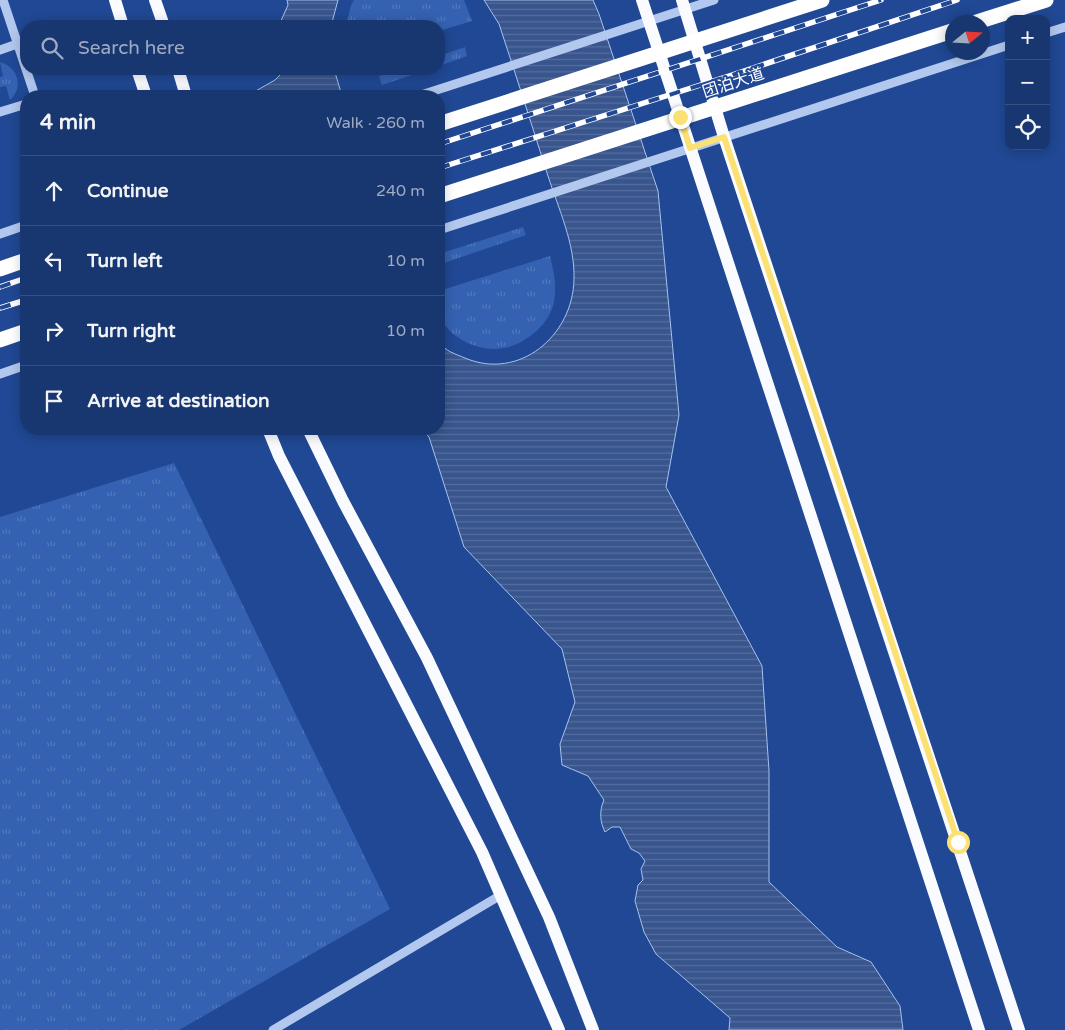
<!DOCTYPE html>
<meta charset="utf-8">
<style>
body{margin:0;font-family:"Varela Round","Noto Sans SC",sans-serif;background:#254177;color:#f1f3f6}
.controls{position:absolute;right:15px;top:15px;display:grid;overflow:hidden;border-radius:10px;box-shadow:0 2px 12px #0003}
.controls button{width:45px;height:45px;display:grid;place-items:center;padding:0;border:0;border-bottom:1px solid #365082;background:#18366f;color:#f1f3f6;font:25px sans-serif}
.compass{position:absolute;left:945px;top:15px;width:45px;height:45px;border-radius:50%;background:#18366f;box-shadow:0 2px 12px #0003;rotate:72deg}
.stop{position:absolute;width:15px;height:15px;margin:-11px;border:4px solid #fbe073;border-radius:50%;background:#fff}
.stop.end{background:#fbe073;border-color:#fff;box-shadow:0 1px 5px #0008}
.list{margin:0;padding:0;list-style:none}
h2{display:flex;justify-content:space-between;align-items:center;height:65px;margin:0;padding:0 20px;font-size:21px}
h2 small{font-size:16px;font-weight:400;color:#9fabc3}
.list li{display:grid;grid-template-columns:32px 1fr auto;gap:15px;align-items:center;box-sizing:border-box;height:70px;padding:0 20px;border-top:1px solid #365082}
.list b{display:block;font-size:19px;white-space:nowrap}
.list em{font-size:16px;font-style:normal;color:#9fabc3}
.icon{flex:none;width:28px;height:28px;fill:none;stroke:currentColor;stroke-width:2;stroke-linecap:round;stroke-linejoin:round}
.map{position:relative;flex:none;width:1065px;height:1030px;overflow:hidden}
.search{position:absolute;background:#18366f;box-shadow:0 2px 12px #0003;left:20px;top:20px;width:425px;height:55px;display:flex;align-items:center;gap:12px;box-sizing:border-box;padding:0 18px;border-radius:20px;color:#9fabc3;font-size:19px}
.panel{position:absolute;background:#18366f;box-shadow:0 2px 12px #0003;left:20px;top:90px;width:425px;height:345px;border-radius:20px}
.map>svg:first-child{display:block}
.grass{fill:url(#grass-tufts)}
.water{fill:url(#water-rules);stroke:#a6c2ef}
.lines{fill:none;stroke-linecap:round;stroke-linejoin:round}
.minor{stroke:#b3c8ee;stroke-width:9}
.major{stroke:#fafbff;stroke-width:12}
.highway{stroke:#fff;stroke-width:15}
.rail-casing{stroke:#fff;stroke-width:5.5}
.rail{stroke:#204894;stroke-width:4;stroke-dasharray:11;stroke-linecap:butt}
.route{stroke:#fbe073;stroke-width:6}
.labels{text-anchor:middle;stroke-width:4;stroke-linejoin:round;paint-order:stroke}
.street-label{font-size:16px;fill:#fff;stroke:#204894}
</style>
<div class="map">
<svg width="1065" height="1030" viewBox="0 0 1065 1030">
<defs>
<pattern id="grass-tufts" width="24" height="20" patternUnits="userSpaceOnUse" patternTransform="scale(1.25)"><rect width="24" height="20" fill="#3461b1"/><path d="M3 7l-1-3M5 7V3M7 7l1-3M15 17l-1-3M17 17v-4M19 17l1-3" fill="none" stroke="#5279bd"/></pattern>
<pattern id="water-rules" width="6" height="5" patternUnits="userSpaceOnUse" patternTransform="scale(1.25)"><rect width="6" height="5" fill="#38558d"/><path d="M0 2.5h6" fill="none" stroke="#566e9e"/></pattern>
</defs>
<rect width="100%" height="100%" fill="#204894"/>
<path class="grass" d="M354,0H464L472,21L439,31V26H346L351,5Z
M465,47L467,56L439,66V56Z
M0,62C18,67 24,87 10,100L6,86L0,87V77L3,76Z
M400,69H430L382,85L379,76Z
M523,227L526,235L441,264L439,254Z
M550,256C554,272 557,286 554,302C549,327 520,349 495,349C479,349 464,343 452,333C448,329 443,324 440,318C437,311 439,299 439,291Z
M174,463L390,909L179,1030H0V517Z"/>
<path class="water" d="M287,0H338L331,26H281L280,23L288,5Z
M484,0H593L599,14L658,191L679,415L666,487L762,666L769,771V882L837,947L871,962L900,1006L903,1030H729L730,1018L656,954L644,932L635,901L638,885L643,880L641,869L645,861L639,853L631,849L620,827H612L605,832C600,822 599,811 604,800L588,776L562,765L560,744L575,702L562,649L464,547L429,437L422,429H439V343C446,351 455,354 465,358C519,381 573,336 574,279C575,244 559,210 548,176C532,126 516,75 499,24Z
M286,69H334L342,96H247L275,80Z"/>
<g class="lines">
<path class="minor" d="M3,0L35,96
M1046,33L1065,27
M0,50L17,44
M418,96L714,0
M0,112L26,104
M439,230L1009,45
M0,234L26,225
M0,374L26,365
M273,1030L501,895"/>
<path class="major" d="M115,0L123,26
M155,0L164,26
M642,0L979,1030
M682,0L724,137L1019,1030
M137,69L146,96
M178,69L186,96
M268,429L279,456L482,852L559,1030
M308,429L343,501L427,658L549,917L593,1030"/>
<path class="highway" d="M977,22L1046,0
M439,124L822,0
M439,196L952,31
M0,269L26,260
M0,340L26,331"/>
<defs>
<path id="rail" d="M439,144L881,0
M439,168L732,75L957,0
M0,287L26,278
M0,308L26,300"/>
</defs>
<use href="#rail" class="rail-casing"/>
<use href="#rail" class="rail"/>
</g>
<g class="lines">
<path class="route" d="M680,117L690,148L724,137L958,842"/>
</g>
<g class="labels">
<g class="street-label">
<text transform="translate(733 82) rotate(-18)" y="6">团泊大道</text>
</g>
</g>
</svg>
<div class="controls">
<button>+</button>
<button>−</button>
<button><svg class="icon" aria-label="locate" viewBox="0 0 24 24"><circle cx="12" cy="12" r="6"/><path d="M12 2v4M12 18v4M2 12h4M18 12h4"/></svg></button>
</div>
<svg class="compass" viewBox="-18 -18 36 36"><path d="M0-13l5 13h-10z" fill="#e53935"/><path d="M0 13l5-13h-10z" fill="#9fabc3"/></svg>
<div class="stop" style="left:958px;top:842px"></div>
<div class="stop end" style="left:680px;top:117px"></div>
<div class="search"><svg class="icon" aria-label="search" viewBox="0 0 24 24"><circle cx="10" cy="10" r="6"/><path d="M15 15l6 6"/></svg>Search here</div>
<section class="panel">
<h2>4 min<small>Walk · 260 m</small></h2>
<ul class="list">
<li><svg class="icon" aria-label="ahead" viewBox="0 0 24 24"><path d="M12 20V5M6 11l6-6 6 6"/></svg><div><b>Continue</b></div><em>240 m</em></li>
<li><svg class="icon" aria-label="left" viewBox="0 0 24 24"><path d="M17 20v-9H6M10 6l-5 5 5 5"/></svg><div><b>Turn left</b></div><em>10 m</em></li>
<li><svg class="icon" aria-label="right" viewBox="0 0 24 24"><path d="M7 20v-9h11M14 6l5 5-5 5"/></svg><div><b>Turn right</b></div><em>10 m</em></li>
<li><svg class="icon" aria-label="arrive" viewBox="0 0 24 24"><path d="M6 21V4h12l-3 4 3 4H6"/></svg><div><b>Arrive at destination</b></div></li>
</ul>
</section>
</div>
